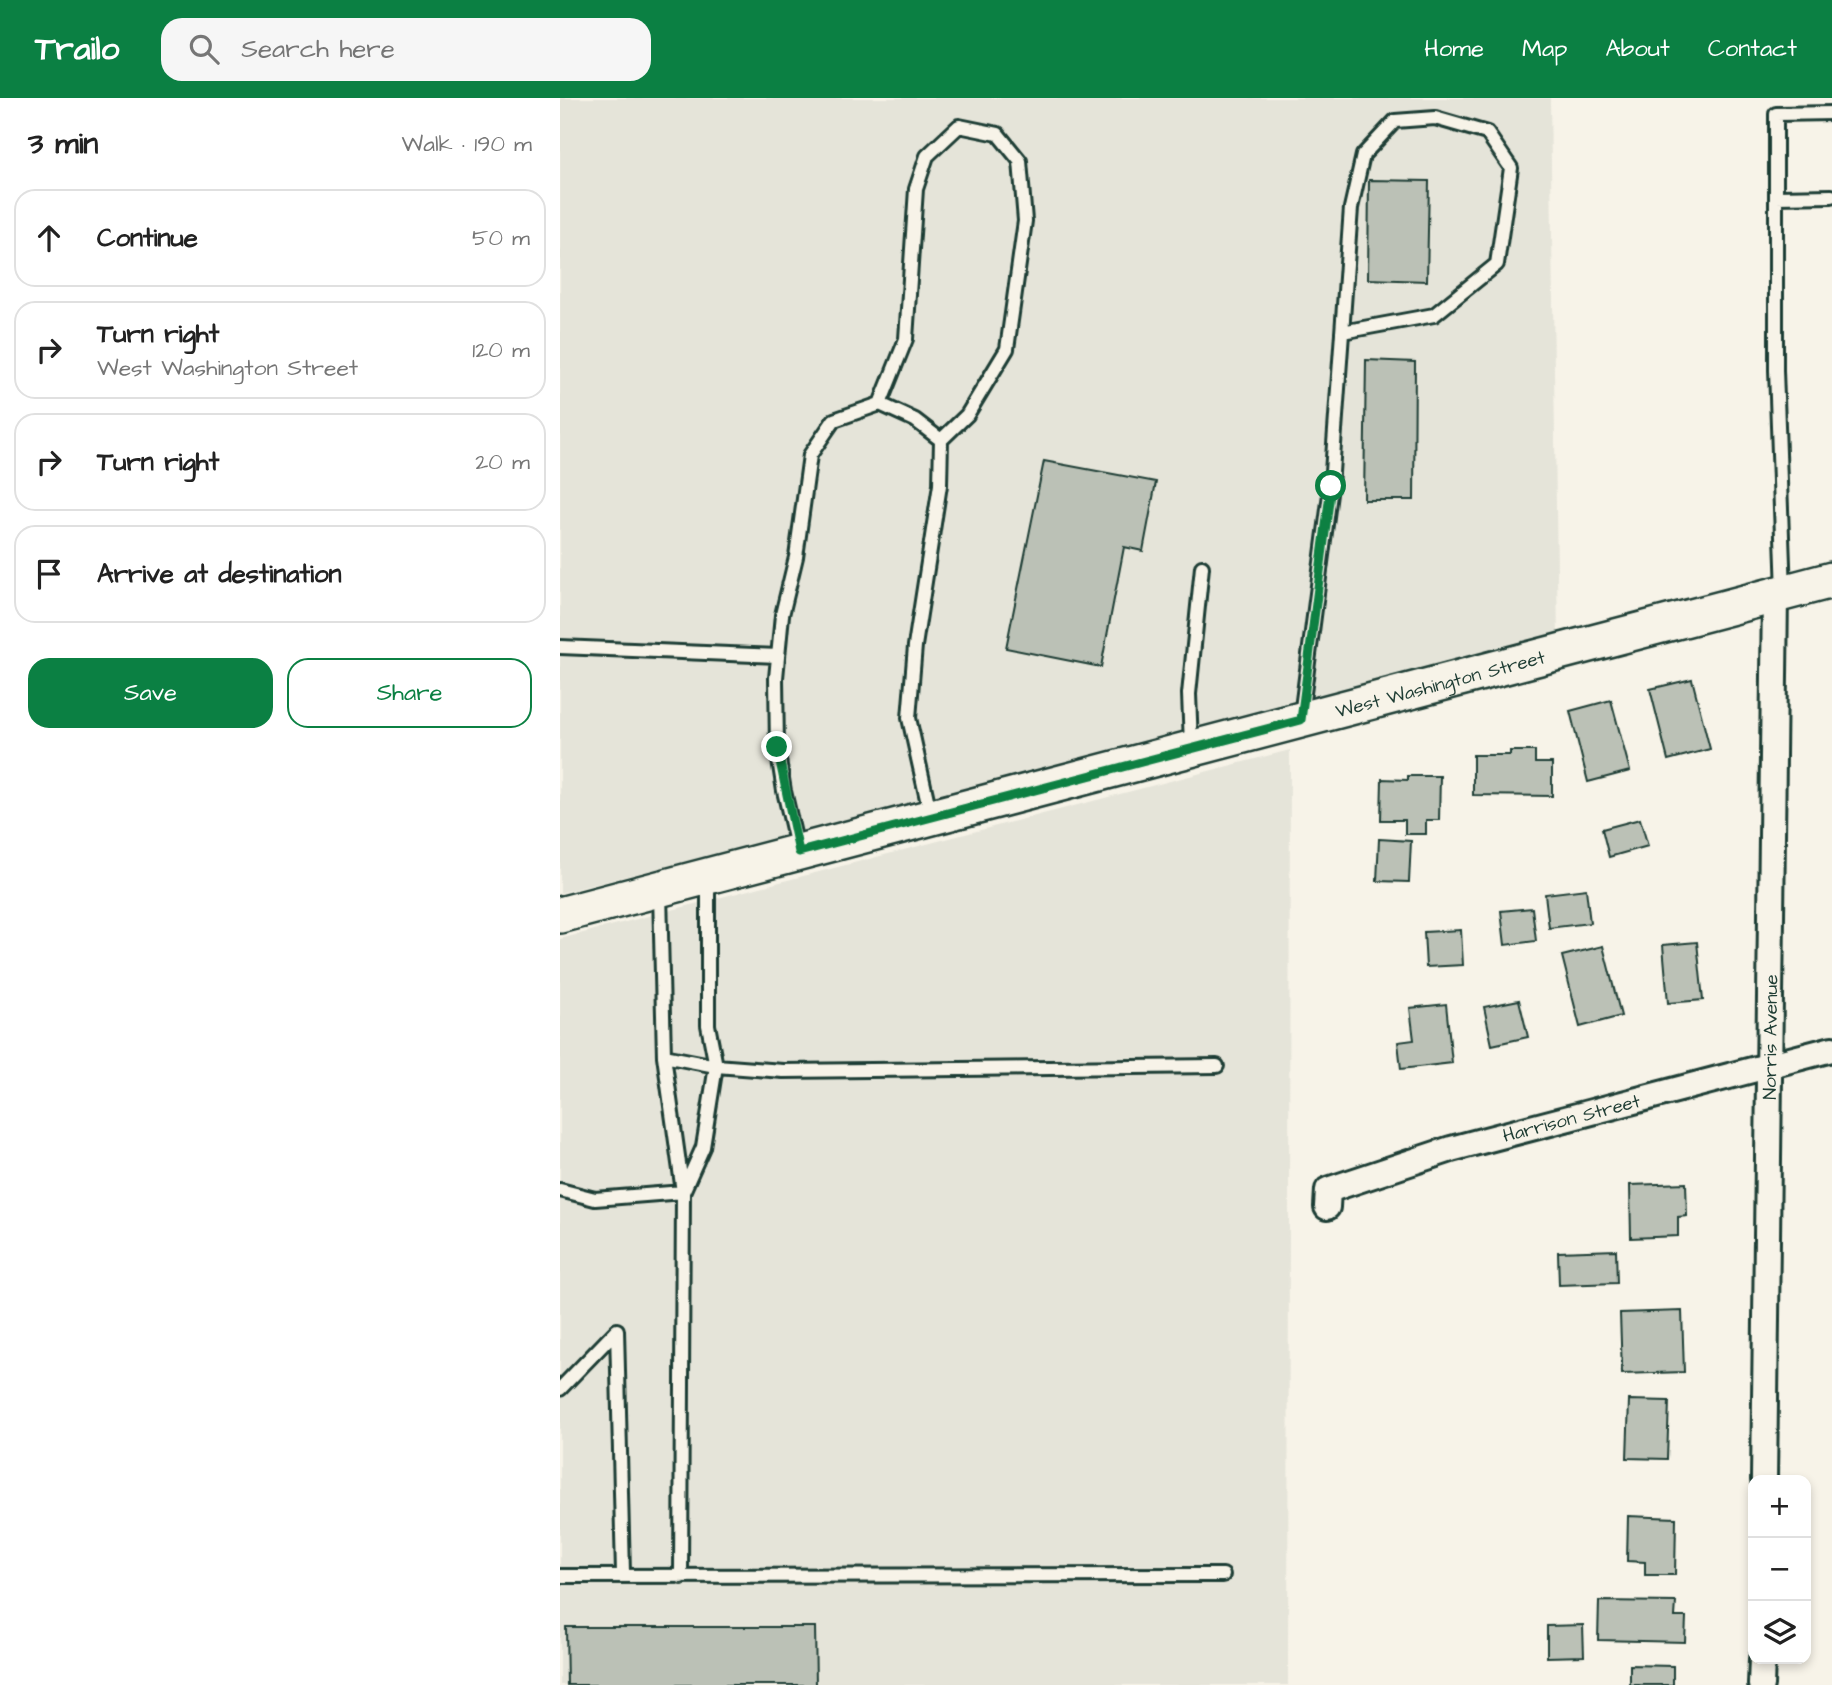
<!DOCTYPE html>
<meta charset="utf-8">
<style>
body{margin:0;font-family:"Architects Daughter",sans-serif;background:#f6f6f6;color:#222}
.controls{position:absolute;right:21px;bottom:21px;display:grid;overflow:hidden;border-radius:14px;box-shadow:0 4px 10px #0003}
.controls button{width:63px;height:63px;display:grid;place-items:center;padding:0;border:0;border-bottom:2px solid #e0e0e0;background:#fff;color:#222;font:35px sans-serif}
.stop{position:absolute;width:21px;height:21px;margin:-16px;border:5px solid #0b8043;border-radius:50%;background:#fff}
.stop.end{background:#0b8043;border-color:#fff;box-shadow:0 2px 7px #0008}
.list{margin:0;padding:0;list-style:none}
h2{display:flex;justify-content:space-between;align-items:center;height:91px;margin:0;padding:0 28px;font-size:30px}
h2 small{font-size:23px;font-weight:400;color:#767676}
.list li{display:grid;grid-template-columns:46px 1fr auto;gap:21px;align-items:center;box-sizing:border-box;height:98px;margin:0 14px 14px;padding:0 14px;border:2px solid #e0e0e0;border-radius:21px}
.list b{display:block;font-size:26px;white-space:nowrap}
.list p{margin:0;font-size:23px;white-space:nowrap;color:#767676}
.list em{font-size:23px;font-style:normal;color:#767676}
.actions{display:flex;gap:14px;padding:21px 28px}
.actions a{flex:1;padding:16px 0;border:2px solid #0b8043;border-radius:21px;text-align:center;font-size:24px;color:#0b8043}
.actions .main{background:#0b8043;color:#fff}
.icon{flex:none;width:38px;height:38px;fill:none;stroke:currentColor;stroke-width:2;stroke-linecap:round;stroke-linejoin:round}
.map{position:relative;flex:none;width:1272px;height:1587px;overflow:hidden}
header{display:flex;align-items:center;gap:42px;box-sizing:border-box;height:98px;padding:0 35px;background:#0b8043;color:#fff}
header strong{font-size:33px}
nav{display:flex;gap:38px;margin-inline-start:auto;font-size:24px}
.search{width:490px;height:63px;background:#f6f6f6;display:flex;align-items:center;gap:18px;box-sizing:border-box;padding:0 24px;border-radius:21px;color:#767676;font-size:26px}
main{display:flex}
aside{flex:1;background:#fff}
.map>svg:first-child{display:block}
.built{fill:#e5e4d9}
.building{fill:#bbc1b6;stroke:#1f3d34;stroke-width:2}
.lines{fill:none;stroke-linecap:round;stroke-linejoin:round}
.service-casing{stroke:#1f3d34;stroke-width:18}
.minor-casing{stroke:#1f3d34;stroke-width:30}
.secondary-casing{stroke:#1f3d34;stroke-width:40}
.service{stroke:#f7f3e8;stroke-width:12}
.minor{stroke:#f7f3e8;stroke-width:24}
.secondary{stroke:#f7f3e8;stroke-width:35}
.route{stroke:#0b8043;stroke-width:9}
.labels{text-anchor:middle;stroke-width:5;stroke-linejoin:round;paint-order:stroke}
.street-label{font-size:19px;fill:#1f3d34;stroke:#f7f3e8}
</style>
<header>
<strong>Trailo</strong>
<div class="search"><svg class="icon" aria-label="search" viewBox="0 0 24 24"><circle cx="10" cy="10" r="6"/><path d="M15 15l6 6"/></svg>Search here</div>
<nav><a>Home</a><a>Map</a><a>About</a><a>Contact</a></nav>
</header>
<main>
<aside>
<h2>3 min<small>Walk · 190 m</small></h2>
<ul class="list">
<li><svg class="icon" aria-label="ahead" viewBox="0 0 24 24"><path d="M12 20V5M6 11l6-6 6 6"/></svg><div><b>Continue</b></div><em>50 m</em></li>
<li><svg class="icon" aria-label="right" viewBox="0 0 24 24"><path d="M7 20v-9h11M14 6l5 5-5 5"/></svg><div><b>Turn right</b><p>West Washington Street</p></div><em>120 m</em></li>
<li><svg class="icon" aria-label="right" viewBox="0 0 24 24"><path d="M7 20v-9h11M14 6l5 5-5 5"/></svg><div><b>Turn right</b></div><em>20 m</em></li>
<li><svg class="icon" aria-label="arrive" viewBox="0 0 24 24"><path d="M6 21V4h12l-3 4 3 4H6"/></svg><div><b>Arrive at destination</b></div></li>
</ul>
<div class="actions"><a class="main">Save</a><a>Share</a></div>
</aside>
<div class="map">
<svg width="1272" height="1587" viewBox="0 0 1272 1587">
<rect width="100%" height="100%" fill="#f7f3e8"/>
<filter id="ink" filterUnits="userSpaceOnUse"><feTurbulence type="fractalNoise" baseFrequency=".0143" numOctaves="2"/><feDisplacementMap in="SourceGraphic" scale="14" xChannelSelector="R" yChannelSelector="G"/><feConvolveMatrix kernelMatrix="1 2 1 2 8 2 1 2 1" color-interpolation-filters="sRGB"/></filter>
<g filter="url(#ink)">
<path class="built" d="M0,0H990L998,544L0,795Z
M730,652L728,1587H0V841Z"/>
<path class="building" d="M809,82L869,83L867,183L808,181Z
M806,262L855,264L854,402H804Z
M484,363L596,384L583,453L564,449L541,569L446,550Z
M1132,581L1150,651L1108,662L1090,591Z
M1051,602L1070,673L1028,684L1010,613Z
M950,653H975V665H992V698L913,697V657H950Z
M848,678H880L879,722H866V736H845V722H821L822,681L848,682Z
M1080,721L1088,748L1049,759L1042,731Z
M819,741L851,743L849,784L817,783Z
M1026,791L1030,825L989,830L985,796Z
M972,810L976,843L945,847L941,813Z
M901,832L903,867L866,869L864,834Z
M1137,844L1143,902L1108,905L1103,847Z
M1043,848L1061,918L1020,929L1002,858Z
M959,902L968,939L932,947L924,909Z
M886,906L892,965L841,971L838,944L854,942L850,910Z
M1126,1085L1127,1118L1118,1119V1138L1071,1140L1070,1087Z
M1056,1152L1057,1185L999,1187L998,1154Z
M1122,1213L1124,1274L1062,1276L1060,1215Z
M1069,1302L1109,1303L1107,1361L1067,1360Z
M1068,1418L1116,1420L1115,1477H1085V1464L1067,1463Z
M1039,1503L1116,1504L1115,1519H1126L1125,1544L1038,1542Z
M1023,1527L1024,1558L987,1559V1528Z
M6,1529H255L256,1587H7Z
M1070,1567L1113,1568V1587H1070Z"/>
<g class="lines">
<defs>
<path id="service" d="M1216,99L1272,98
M320,306L346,241L356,91L367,58L399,28L438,36L460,63L465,123L447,251L407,317L381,342
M1224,494L1216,272V16L1272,15
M0,549L218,558
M741,618L771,388L791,110L803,57L835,23L875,20L927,35L951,70L937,166L874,217L782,234
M631,647L629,596L642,469
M238,753L224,693L217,649L216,580L222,517L236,459L250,357L274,322L320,306L355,322L381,342L380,387L355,548L349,620L371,719
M100,795L104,958L123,1094L121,1479
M104,958L156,968L223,973L657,968
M0,1092L35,1101L123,1094
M123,1094L143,1049L156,968L148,927V782
M0,1291L57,1232L63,1475
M0,1478L663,1477"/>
<g id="minor">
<path id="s1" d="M767,1109L768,1092L891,1051L1272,951"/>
<path id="s2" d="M1204,1382L1215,497"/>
<path d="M1201,1587L1202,1561"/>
</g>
<g id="secondary">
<path id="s3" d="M0,817L1272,482"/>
</g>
</defs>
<use href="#service" class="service-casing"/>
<use href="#minor" class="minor-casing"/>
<use href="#secondary" class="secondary-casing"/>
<use href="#service" class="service"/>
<use href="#minor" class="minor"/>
<use href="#secondary" class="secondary"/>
</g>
</g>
<g class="lines" filter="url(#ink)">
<path class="route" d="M217,649L239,754L741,622L771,388"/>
</g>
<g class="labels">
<g class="street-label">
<text dy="7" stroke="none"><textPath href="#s3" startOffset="910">West Washington Street</textPath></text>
<text dy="7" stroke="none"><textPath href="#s2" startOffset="443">Norris Avenue</textPath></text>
<text dy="7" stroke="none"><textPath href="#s1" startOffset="271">Harrison Street</textPath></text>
</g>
</g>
</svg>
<div class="controls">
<button>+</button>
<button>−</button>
<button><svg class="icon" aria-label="layers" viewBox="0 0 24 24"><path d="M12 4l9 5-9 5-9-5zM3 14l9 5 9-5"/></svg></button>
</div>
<div class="stop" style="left:771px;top:388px"></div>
<div class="stop end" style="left:217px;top:649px"></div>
</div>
</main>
